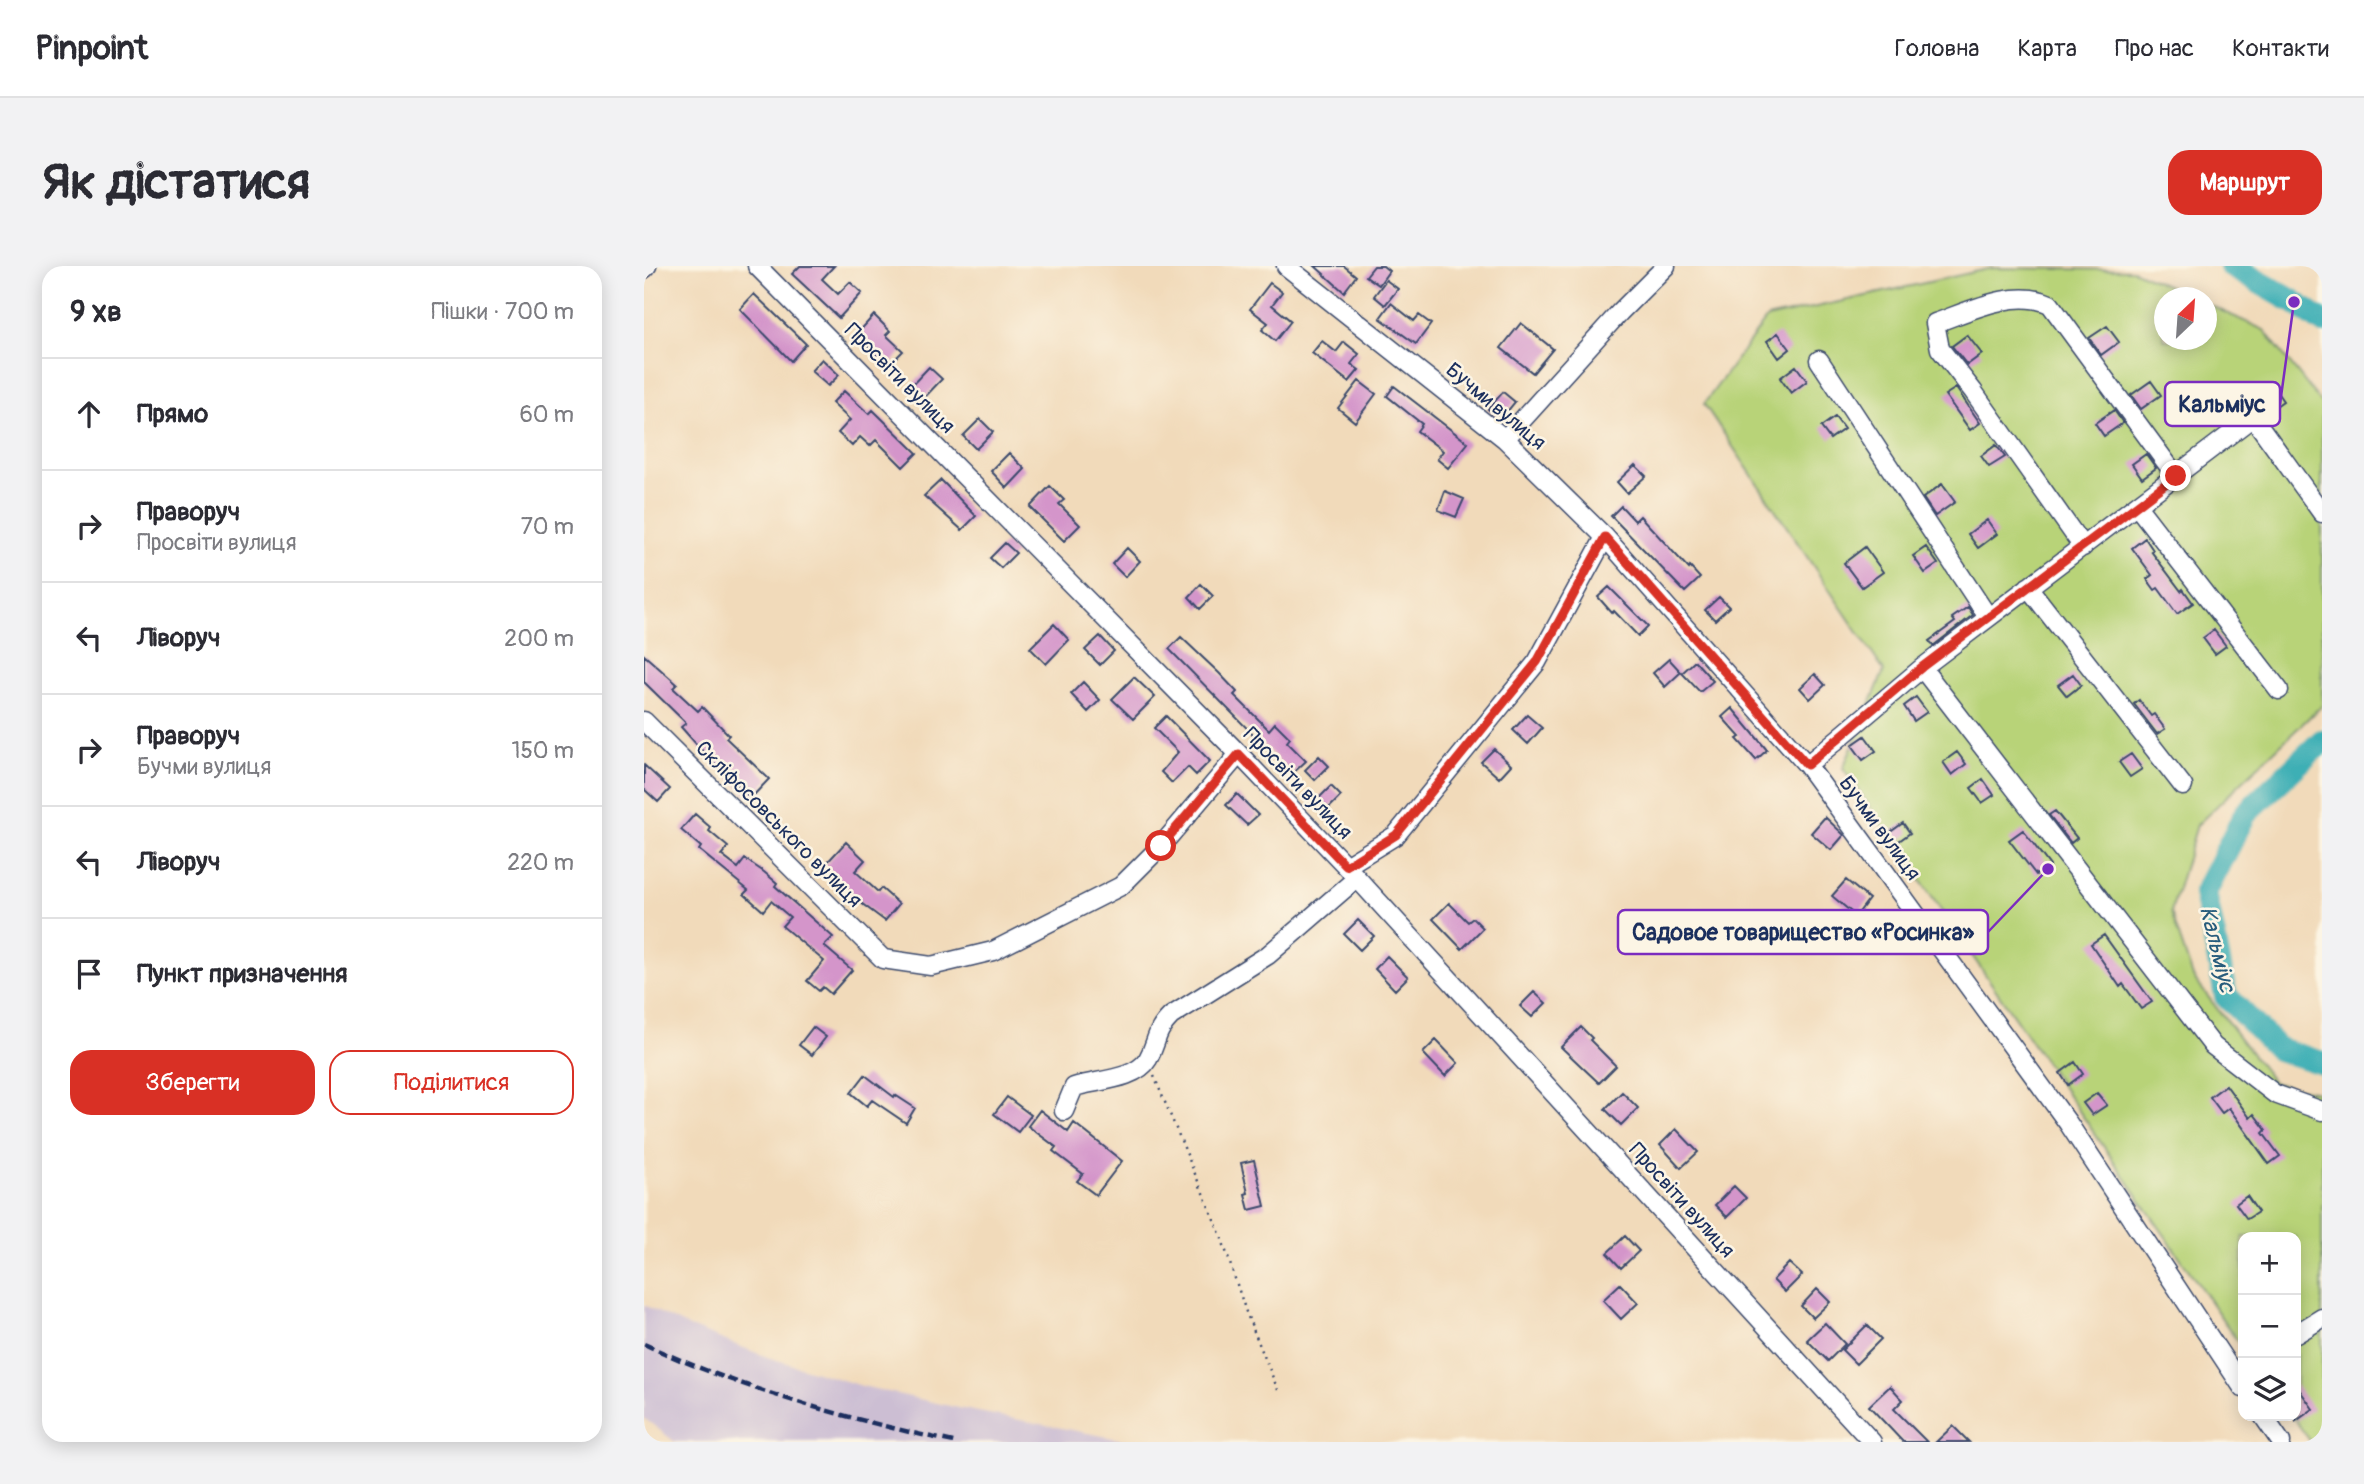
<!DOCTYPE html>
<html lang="uk">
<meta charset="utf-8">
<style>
body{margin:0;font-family:Pangolin,sans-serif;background:#f2f2f3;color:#2b2b33}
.controls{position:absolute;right:21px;bottom:21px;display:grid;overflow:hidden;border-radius:14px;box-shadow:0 4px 18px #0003}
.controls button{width:63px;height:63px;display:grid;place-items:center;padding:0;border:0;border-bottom:2px solid #e1e1e2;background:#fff;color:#2b2b33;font:35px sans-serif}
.compass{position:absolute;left:1510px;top:21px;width:63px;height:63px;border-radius:50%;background:#fff;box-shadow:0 4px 18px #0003;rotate:25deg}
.stop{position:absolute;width:21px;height:21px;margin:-16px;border:5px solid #d93025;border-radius:50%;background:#fff}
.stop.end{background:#d93025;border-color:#fff;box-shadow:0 2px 7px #0008}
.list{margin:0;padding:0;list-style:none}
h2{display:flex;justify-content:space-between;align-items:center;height:91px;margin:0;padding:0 28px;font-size:30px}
h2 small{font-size:23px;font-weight:400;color:#7c7c81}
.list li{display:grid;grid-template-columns:46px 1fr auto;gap:21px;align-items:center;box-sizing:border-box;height:112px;padding:0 28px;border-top:2px solid #e1e1e2}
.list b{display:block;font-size:26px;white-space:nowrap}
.list p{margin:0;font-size:23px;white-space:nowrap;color:#7c7c81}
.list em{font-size:23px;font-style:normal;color:#7c7c81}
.actions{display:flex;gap:14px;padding:21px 28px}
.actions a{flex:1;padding:16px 0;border:2px solid #d93025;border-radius:21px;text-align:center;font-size:24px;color:#d93025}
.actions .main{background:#d93025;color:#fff}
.icon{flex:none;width:38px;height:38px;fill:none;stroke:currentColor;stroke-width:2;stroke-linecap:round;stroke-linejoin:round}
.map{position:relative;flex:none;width:1678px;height:1176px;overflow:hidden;border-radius:21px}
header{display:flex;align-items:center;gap:42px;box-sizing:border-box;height:98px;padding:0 35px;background:#fff;border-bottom:2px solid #e1e1e2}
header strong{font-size:33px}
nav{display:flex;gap:38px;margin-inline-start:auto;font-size:24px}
.intro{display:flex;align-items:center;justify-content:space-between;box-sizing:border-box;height:168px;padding:0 42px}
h1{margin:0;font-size:49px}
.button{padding:18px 32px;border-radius:21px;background:#d93025;color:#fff;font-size:24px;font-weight:700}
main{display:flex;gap:42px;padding:0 42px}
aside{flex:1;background:#fff;border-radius:21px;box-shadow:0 4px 18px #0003}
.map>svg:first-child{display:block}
.industrial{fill:#ccbed3}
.green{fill:#b8d378;stroke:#6a816b;stroke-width:2}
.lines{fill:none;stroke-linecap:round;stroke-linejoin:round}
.river{stroke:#3eafb5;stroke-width:24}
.building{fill:#d495ca}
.minor-casing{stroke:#3b496c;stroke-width:21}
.path{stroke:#3b496c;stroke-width:2.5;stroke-dasharray:2 5;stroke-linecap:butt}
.minor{stroke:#fff;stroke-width:18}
.rail{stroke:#1b2f5e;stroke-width:4.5;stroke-dasharray:10 5;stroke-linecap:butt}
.route{stroke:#d93025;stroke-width:9}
.labels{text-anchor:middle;stroke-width:5;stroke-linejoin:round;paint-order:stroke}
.street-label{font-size:21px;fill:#1b2f5e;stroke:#fcf5e5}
.water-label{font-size:23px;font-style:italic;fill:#275c7c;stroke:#fcf5e5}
.leader{fill:none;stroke:#7b2cbf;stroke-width:2.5}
.callout-dot{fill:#7b2cbf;stroke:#fcf5e5;stroke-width:2.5}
.callout{fill:#fcf5e5;stroke:#7b2cbf;stroke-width:2.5}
.callout-label{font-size:23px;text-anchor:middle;font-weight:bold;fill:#1b2f5e}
</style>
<header>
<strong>Pinpoint</strong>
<nav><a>Головна</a><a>Карта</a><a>Про нас</a><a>Контакти</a></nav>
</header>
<div class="intro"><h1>Як дістатися</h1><a class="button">Маршрут</a></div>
<main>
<aside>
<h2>9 хв<small>Пішки · 700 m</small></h2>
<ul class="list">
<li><svg class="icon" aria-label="ahead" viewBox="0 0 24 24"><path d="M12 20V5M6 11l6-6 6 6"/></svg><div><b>Прямо</b></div><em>60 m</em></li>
<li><svg class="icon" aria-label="right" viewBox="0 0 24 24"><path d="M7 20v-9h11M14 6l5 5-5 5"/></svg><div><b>Праворуч</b><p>Просвіти вулиця</p></div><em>70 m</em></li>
<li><svg class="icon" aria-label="left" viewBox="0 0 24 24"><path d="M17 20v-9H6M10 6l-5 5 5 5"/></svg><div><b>Ліворуч</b></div><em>200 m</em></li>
<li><svg class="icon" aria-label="right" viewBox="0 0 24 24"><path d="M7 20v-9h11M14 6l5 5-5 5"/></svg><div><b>Праворуч</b><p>Бучми вулиця</p></div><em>150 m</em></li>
<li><svg class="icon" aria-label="left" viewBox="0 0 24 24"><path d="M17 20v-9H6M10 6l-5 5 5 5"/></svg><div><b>Ліворуч</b></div><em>220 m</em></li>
<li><svg class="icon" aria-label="arrive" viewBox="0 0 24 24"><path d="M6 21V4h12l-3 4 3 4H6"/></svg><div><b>Пункт призначення</b></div></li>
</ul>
<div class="actions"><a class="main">Зберегти</a><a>Поділитися</a></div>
</aside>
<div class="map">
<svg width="1678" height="1176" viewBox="0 0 1678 1176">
<rect width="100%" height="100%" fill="#fcf5e5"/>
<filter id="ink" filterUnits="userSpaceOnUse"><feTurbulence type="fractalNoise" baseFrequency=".0143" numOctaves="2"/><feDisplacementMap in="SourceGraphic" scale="14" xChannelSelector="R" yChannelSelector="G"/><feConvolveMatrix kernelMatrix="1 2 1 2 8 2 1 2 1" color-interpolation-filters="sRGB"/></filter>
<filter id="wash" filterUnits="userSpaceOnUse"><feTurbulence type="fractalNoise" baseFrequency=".00686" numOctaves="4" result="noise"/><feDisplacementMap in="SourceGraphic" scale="28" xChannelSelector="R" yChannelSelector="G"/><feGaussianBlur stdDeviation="1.57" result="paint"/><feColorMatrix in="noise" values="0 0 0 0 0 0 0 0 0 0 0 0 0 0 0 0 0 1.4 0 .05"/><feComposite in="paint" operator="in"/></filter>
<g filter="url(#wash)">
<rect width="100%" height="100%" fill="#f1daba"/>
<path class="industrial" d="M0,1039L38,1058L123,1091L218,1120L319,1143L490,1176H31L0,1152Z"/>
<path class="green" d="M1348,2L1489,4L1549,31L1520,32V74H1562L1563,38L1620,64L1678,138V439L1553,559L1527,646L1549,711L1630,817L1678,827V1176H1667L1648,1150H1652V971H1599V1083L1199,502L1240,405L1060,138L1123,52Z"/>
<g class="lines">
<path class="river" d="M1587,0L1650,36L1678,56
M1678,475L1601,548L1561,627L1582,730L1634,783L1678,797"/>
</g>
<g id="blocks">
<path class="building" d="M156,0H190L178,13L194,28L206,16L218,27L195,52L148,8Z
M671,0H700L712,10L700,26Z
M730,0H739L745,5L735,19L722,10Z
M742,14L754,23L741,39L730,30Z
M626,17L638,26L628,39L647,55L631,75L618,64L624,57L606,43Z
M110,28L162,78L147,95L96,43Z
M747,37L770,55L775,49L787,58L772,78L736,52Z
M230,49L246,65L242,69L259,85L243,101L213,68Z
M877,57L909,83L889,107L857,82Z
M1463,60L1475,76L1457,89L1445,72Z
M1134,67L1146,83L1135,92L1123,75Z
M1323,69L1338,88L1323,99L1308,80Z
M678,75L692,86L700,76L715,88L707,98L715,104L705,116L668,87Z
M178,93L195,109L184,120L167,105Z
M1152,100L1163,115L1147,127L1136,112Z
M285,101L298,113L279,133L266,121Z
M715,115L732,128L711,156L694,142Z
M1507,115L1517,129L1497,143L1487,129Z
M750,120L824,177L804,202L793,193L799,185L773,165L778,158L743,130Z
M1312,122L1336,157L1326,164L1301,129Z
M1630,122L1639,135L1625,145L1615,133Z
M200,125L225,148L229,144L273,187L259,201L232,174L226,180L216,171L208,180L194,167L206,154L188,137Z
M859,126L871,136L857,153L844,143Z
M1470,144L1479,157L1460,170L1451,157Z
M1191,151L1200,163L1186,173L1177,161Z
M336,153L349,166L332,183L319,170Z
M1352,179L1361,191L1345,201L1337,190Z
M365,187L381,203L363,222L347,205Z
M1502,188L1512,202L1498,212L1488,198Z
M991,199L1002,210L983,227L973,216Z
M297,214L332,250L318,264L280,230Z
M1298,218L1311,236L1291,250L1279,232Z
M406,220L420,234L415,238L436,259L420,275L386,241Z
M801,225L820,233L812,251L794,244Z
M977,240L991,255L996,250L1045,303L1046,301L1056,312L1041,326L967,250Z
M1343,254L1353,268L1334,282L1324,268Z
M1501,272L1509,284L1507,285L1537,325L1539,323L1549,337L1533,348L1514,322L1511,324L1503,313L1508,309L1488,282Z
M361,277L372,287L357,302L346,292Z
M1221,281L1239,306L1218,321L1200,297Z
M1282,281L1294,298L1281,307L1269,290Z
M483,282L496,295L481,311L468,298Z
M557,318L569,330L556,343L545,331Z
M965,321L1004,360L994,370L970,345L968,347L954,331Z
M1075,331L1085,341L1071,354L1061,344Z
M1324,341L1329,349L1289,380L1285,375L1311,356L1308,352Z
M410,358L425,374L402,398L386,382Z
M1570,364L1582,380L1571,388L1559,372Z
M456,370L470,385L456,399L441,384Z
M537,371L575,407L593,426L590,429L625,464L631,457L646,472L643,476L662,495L648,508L525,383Z
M0,389L33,418L29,422L54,445L58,441L85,469L82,472L125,513L107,532L69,497L37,461L42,457L0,416Z
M1025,393L1037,406L1021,421L1009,407Z
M1051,395L1069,415L1056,426L1038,407Z
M1171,408L1181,419L1166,433L1156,422Z
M1429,408L1437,419L1423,430L1414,419Z
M490,411L511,431L489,453L468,433Z
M439,416L456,434L444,446L427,428Z
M1272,431L1283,446L1270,455L1260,440Z
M1495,434L1507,450L1510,448L1521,463L1513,468L1490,438Z
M1088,442L1123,484L1112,494L1093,473L1096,471L1078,451Z
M883,449L898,462L884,478L869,464Z
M522,450L566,495L552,509L544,501L528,517L517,506L534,486L510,462Z
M1221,470L1232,485L1219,494L1208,479Z
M850,483L867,499L855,512L837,496Z
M1313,486L1322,498L1308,509L1299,496Z
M1487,488L1498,503L1486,511L1475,496Z
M675,490L685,500L671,514L661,504Z
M0,499L26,523L14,536L0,523Z
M1339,513L1350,529L1338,537L1327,522Z
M687,520L697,530L682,545L672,535Z
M593,528L614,549L603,559L582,539Z
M1411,545L1433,572L1427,577L1405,549Z
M51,548L67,562L65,565L84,581L77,589L94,602L101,593L120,606L133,617L131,620L189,671L180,680L208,704L187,728L179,721L175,725L163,715L180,695L138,660L146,651L127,635L119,645L100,628L104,624L55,584L57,581L37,564Z
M1181,551L1200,569L1187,584L1167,567Z
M1259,557L1266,567L1248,580L1241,570Z
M1379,564L1406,600L1392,609L1365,574Z
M202,576L221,594L211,605L234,626L237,622L255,638L241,655L217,637L179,601Z
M1202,614L1225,633L1212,650L1188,630Z
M805,637L824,656L829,652L839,662L818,683L789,653Z
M714,654L730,670L716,684L700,668Z
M1460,669L1508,736L1497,743L1479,718L1476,721L1447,678Z
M743,690L764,711L751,724L731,703Z
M890,726L902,737L888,751L876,740Z
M169,761L182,771L168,789L155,779Z
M937,761L948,772L946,774L972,800L955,817L917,781Z
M792,774L814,797L801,810L779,787Z
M1431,796L1439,808L1424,819L1416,807Z
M221,809L250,831L251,829L271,842L262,857L228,834L223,840L207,827Z
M1582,819L1606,852L1610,848L1622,864L1619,867L1636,890L1625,898L1585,842L1578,847L1566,831Z
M978,826L994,842L977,859L961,843Z
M1453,827L1463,839L1448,849L1439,837Z
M363,831L387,849L374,866L350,848Z
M396,844L424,866L430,857L478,895L452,929L433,915L439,908L409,885L412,881L384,860Z
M1032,863L1054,886L1037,902L1016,879Z
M610,894L621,940L605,944L601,928L604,927L597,897Z
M1090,920L1102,932L1083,951L1071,939Z
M1603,930L1614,946L1603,953L1592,938Z
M981,970L995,985L977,1002L963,987Z
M1145,997L1158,1009L1141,1026L1129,1014Z
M976,1018L994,1037L977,1053L959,1034Z
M1173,1023L1186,1036L1169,1052L1157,1040Z
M1181,1057L1201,1078L1184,1095L1163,1074Z
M1223,1059L1237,1073L1212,1098L1198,1084Z
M1652,1119L1669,1143L1652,1155Z
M1246,1120L1259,1134L1250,1143L1283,1176H1259L1225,1140Z
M1309,1160L1325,1176H1292Z"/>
</g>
</g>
<g filter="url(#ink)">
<use href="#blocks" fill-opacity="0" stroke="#3b496c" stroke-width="2"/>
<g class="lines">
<defs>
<path id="minor" d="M113,0L595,488L702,600L1228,1176
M642,0L861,173L961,271L1163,499L1424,857L1599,1122
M0,3L3,0
M1175,94L1344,351
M861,173L976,46L1022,0
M1493,240L1635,424
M1439,281L1329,125L1296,83L1291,57C1326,45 1370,22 1406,38L1532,210
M1384,321L1539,520
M1278,402L1569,780L1631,828L1678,845
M0,455L239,693L287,700L349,685L477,620L517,580L595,488
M1163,499L1278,402L1609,151L1678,247
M702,600L752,569L893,396L961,271
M420,845L430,821C452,814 492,814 504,793C514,775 510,767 527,750L624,689L713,612
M1652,1068L1678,1052
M1619,1150L1637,1176"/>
</defs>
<use href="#minor" class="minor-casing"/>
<path class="path" d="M510,810L577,970L602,1046L634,1124"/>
<use href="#minor" class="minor"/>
<path class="rail" d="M0,1078C100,1124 203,1153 310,1176"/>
</g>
</g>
<g class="lines" filter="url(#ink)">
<path class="route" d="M517,580L595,488L702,600L752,569L893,396L961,271L1163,499L1278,401L1532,210"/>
</g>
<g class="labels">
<g class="street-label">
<text transform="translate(256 112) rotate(45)" y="7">Просвіти вулиця</text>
<text transform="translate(852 140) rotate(40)" y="7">Бучми вулиця</text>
<text transform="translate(654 517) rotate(46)" y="7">Просвіти вулиця</text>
<text transform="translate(135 558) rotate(45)" y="7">Скліфосовського вулиця</text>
<text transform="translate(1236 562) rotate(54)" y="7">Бучми вулиця</text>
<text transform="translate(1038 934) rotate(48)" y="7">Просвіти вулиця</text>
</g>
<g class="water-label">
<text transform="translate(1574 683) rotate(76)" y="8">Кальміус</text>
</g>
</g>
<path class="leader" d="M1650 36L1636 138M1404 603L1344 666"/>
<g class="callout-dot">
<circle cx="1650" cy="36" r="7"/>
<circle cx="1404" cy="603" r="7"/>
</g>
<g class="callout">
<rect x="1521" y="116" width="115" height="44" rx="7"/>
<rect x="974" y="644" width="370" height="44" rx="7"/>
</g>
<g class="callout-label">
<text x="1578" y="146">Кальміус</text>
<text x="1159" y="674">Садовое товарищество «Росинка»</text>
</g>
</svg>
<div class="controls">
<button>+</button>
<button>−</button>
<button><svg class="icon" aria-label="layers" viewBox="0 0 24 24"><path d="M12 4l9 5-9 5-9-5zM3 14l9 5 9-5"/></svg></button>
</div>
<svg class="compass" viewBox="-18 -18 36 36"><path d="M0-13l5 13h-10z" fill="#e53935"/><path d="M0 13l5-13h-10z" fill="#7c7c81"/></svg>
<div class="stop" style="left:517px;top:580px"></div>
<div class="stop end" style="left:1532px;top:210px"></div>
</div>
</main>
